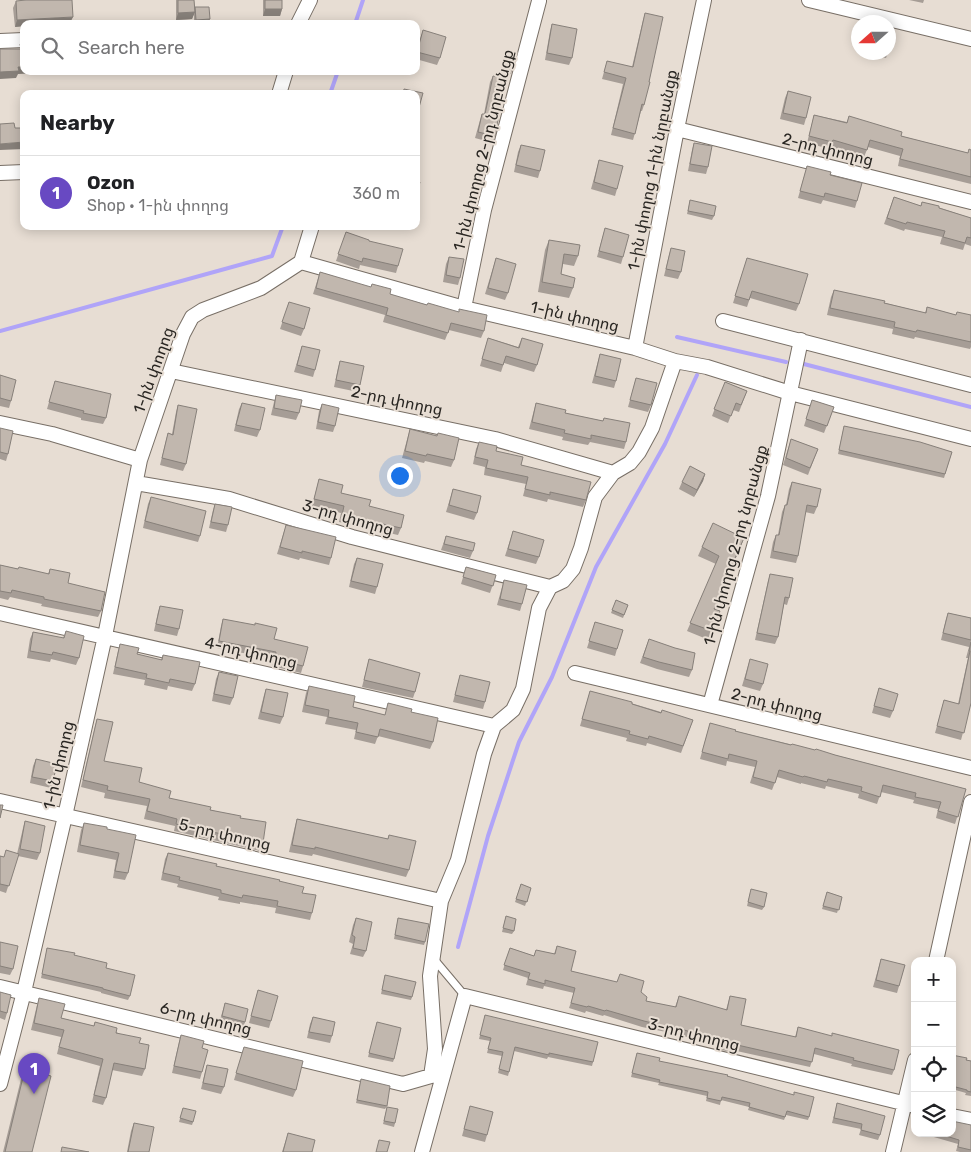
<!DOCTYPE html>
<meta charset="utf-8">
<style>
body{margin:0;font-family:Rubik,"Noto Sans Armenian",sans-serif;background:#f2f2f2;color:#202124}
.controls{position:absolute;right:15px;bottom:15px;display:grid;overflow:hidden;border-radius:10px;box-shadow:0 2px 12px #0003}
.controls button{width:45px;height:45px;display:grid;place-items:center;padding:0;border:0;border-bottom:1px solid #e0e0e0;background:#fff;color:#202124;font:25px sans-serif}
.compass{position:absolute;left:851px;top:15px;width:45px;height:45px;border-radius:50%;background:#fff;box-shadow:0 2px 12px #0003;rotate:249deg}
.you{position:absolute;left:399px;top:475px;width:18px;height:18px;margin:-12px;border:4px solid #fff;border-radius:50%;background:#1a73e8;box-shadow:0 0 0 8px #1a73e833}
.badge{display:grid;place-items:center;width:32px;height:32px;border-radius:50%;background:#6849c2;color:#fff;font-size:16px;font-weight:700}
.pin{position:absolute;translate:-50% -41px;filter:drop-shadow(0 1px 2px #0008)}
.pin::after{content:'';position:absolute;top:26px;width:18px;height:15px;background:inherit;clip-path:polygon(0 0,100% 0,50% 100%)}
.list{margin:0;padding:0;list-style:none}
h2{display:flex;justify-content:space-between;align-items:center;height:65px;margin:0;padding:0 20px;font-size:21px}
h2 small{font-size:16px;font-weight:400;color:#757577}
.list li{display:grid;grid-template-columns:32px 1fr auto;gap:15px;align-items:center;box-sizing:border-box;height:75px;padding:0 20px;border-top:1px solid #e0e0e0}
.list b{display:block;font-size:19px;white-space:nowrap}
.list p{margin:0;font-size:16px;white-space:nowrap;color:#757577}
.list em{font-size:16px;font-style:normal;color:#757577}
.icon{flex:none;width:28px;height:28px;fill:none;stroke:currentColor;stroke-width:2;stroke-linecap:round;stroke-linejoin:round}
.map{position:relative;flex:none;width:971px;height:1152px;overflow:hidden}
.search{position:absolute;background:#fff;box-shadow:0 2px 12px #0003;left:20px;top:20px;width:400px;height:55px;display:flex;align-items:center;gap:12px;box-sizing:border-box;padding:0 18px;border-radius:10px;color:#757577;font-size:19px}
.panel{position:absolute;background:#fff;box-shadow:0 2px 12px #0003;left:20px;top:90px;width:400px;height:140px;border-radius:10px}
.map>svg:first-child{display:block}
.lines{fill:none;stroke-linecap:round;stroke-linejoin:round}
.stream{stroke:#b0a4f8;stroke-width:4}
.service-casing{stroke:#786f66;stroke-width:9}
.minor-casing{stroke:#786f66;stroke-width:16}
.service{stroke:#fff;stroke-width:7}
.minor{stroke:#fff;stroke-width:14}
.wall{fill:#a69d96}
.shaded-wall{fill:#87807a}
.building{fill:#c1b7ae;stroke:#87807a}
.labels{text-anchor:middle;stroke-width:4;stroke-linejoin:round;paint-order:stroke}
.street-label{font-size:16px;fill:#292622;stroke:#e7ddd3}
</style>
<div class="map">
<svg width="971" height="1152" viewBox="0 0 971 1152">
<rect width="100%" height="100%" fill="#e7ddd3"/>
<g class="lines">
<path class="stream" d="M355,24L363,0
M330,94L338,71
M0,331L272,256L283,226
M677,337L786,362
M800,363L971,407
M458,947L488,836L519,742L552,677L596,567L665,444L697,375"/>
<defs>
<path id="service" d="M433,958L465,996"/>
<path id="minor" d="M809,0L971,39
M298,24L310,0
M0,41L24,40
M279,94L286,71
M677,129L971,202
M0,173L24,172
M301,262L312,226
M464,308L484,210L539,1
M723,321L971,385
M635,348L677,129L704,0
M171,371L495,439L613,473
M0,423L52,434L140,460
M136,483L229,499L352,537L550,587
M0,613L494,726
M575,673L971,768
M710,705L768,496L801,340
M0,801L441,901
M936,961L971,802
M0,987L403,1084L431,1076L435,1049L430,976L441,901L458,860L484,754L494,726L513,710L523,689L539,608L550,587L563,581L573,569L581,548L595,497L613,473L630,463L639,452L652,428L675,361
M0,1084L24,992L65,816L105,636L140,460L183,334L192,317L203,310L261,288L301,262L464,308L635,348L675,361L707,367L790,393L971,439
M952,1116L971,1120
M422,1152L465,996L915,1106
M893,1152L915,1060"/>
</defs>
<use href="#service" class="service-casing"/>
<use href="#minor" class="minor-casing"/>
<use href="#service" class="service"/>
<use href="#minor" class="minor"/>
</g>
<path class="wall" d="M176,0H194L195,9V7L208,23H194V14L192,19L176,20Z
M263,0H282V9L280,16H263Z
M909,0H924L923,3Z
M16,1L70,23L24,24V26L15,27L13,8Z
M645,13L649,82L644,105L642,111H641L633,140L611,135L623,84L602,79L607,61L632,67L643,20Z
M552,24L572,58L569,65L545,60L550,31Z
M423,30L440,58L437,65L416,59V53Z
M866,52H888L886,58L866,53Z
M515,60L511,74L501,71L504,61Z
M493,76L495,136L493,143L475,138L480,120L482,114H484L490,82Z
M788,91L806,118L804,125L780,119L785,98Z
M814,115L847,122L849,116L901,136L968,153L971,150V184L898,166L900,156L868,147L864,157L830,147V149L807,143Z
M694,143L708,167L706,174L688,171L692,150Z
M521,145L540,171L538,178L514,172L518,152Z
M599,160L617,189L615,196L591,189Z
M807,166L830,175L857,201L855,208L823,200L821,204L798,198Z
M894,197L921,206L922,202L971,218V246L965,244L963,250L940,244L942,237L905,229L904,231L884,224Z
M690,200L714,216L712,220L687,214Z
M605,228L623,257L621,264L597,257Z
M346,232L369,241L398,266L396,273L360,265L359,269L336,261Z
M549,240L578,256L574,266L563,264L561,274L573,288L569,298L538,292L545,250Z
M671,248L681,272L678,279L664,276L669,255Z
M449,257L460,278L458,285L443,282L446,264Z
M496,258L508,293L505,300L485,294Z
M747,258L799,304L796,311L750,298L747,307L733,303Z
M320,272L390,294L484,331L481,338L449,330L445,340L383,322L385,315L313,294Z
M834,290L925,313L927,307L956,315H971V347L970,349L915,337L914,339L892,334L893,329L827,315L831,297Z
M289,302L304,329L301,336L280,329Z
M488,338L518,347L522,338L537,365L534,372L504,363L501,372L480,366Z
M302,346L315,370L313,377L294,372Z
M600,354L616,381L614,388L592,383L598,361Z
M340,361L360,385L358,392L334,387L338,368Z
M0,375L11,401L9,408L0,406Z
M636,378L651,405L648,412L628,407Z
M55,381L106,418L103,424L81,420V418L47,409Z
M725,382L747,391L739,412L733,410L728,423L712,416Z
M276,395L299,413L296,420L271,415L274,402Z
M812,400L834,407L824,433L804,426Z
M242,403L260,430L257,437L234,431L239,409Z
M536,403L565,413L603,421L604,418L626,442L624,449L590,442L588,445L562,440L563,437L529,429L534,410Z
M322,404L335,426L333,432L316,429L319,411Z
M178,405L186,464L183,471L160,465L166,440L168,433L172,434L176,412Z
M844,426L952,452L944,478L838,454Z
M0,428L8,454L6,461L0,459Z
M410,429L454,460L451,467L425,461L424,463L402,458L408,436Z
M791,439L818,449L808,475L783,465Z
M479,442L586,500L583,507L548,499L547,502L523,496L526,484L484,475L485,467L473,464L476,449Z
M705,474L703,481L694,497L679,489L682,482Z
M319,479L341,493L369,506L401,528L398,535L339,522L341,513L312,506Z
M792,482L817,507L814,514L805,512L798,556L796,563L770,558L773,542L776,535H778L782,512L785,505H786L789,489Z
M453,489L477,513L474,520L446,512Z
M151,497L200,536L198,542L143,528L148,504Z
M215,504L228,525L226,532L209,528L213,510Z
M286,525L331,558L329,565L300,558L299,560L277,554Z
M513,531L539,557L536,564L505,556Z
M446,536L473,551L470,558L441,550Z
M741,546L732,567L731,577L715,609L720,611L709,640L687,631L716,564L698,556L702,547Z
M357,558L377,587L375,594L349,587L354,564Z
M0,565L18,569L48,574L50,569L101,611L98,617L41,606L42,604L10,597L8,600L0,598Z
M466,567L496,575L490,593L461,584Z
M770,574L789,598L787,605L784,604L778,637L775,644L755,640L768,581Z
M504,580L522,604L520,611L497,605Z
M616,600L628,605L623,618L611,613Z
M160,606L179,629L177,636L154,631L158,612Z
M948,613L971,618V703L961,740L935,733L944,700L958,704L968,658H966L969,647L941,640L946,619Z
M223,619L274,639L303,666L301,673L272,666L274,659L217,648L221,626Z
M595,622L617,649L615,656L587,648Z
M66,631L79,658L76,665L51,659L50,662L27,658L30,639L33,632L63,638Z
M649,639L692,670L689,677L657,669L640,663Z
M120,644L137,654L161,660L163,655L195,684L192,691L168,686L167,690L144,685L145,680L113,674L118,651Z
M369,659L415,692L413,698L362,687Z
M750,659L763,684L760,691L742,686Z
M219,672L233,698L230,705L212,701L216,679Z
M460,675L485,702L483,709L453,702Z
M309,686L353,707L385,715L388,703L411,712L433,742L430,749L378,736L375,744L354,739L356,730L325,724L327,717L302,712L306,693Z
M879,688L893,711L890,718L872,713Z
M266,689L283,717L280,724L258,719L264,695Z
M590,691L661,712L693,720L681,753L647,743L646,746L626,741L627,738L580,726Z
M97,719L104,761L139,782L169,798L240,818L263,843L260,851L174,831L175,826L144,819L147,806L104,798L105,793L81,787L95,726Z
M710,723L735,731L835,755L966,789L955,824L936,818L938,809L913,803L914,800L881,792L877,804L858,798L859,794L826,786L825,789L801,783V784L777,777L772,790L750,783L755,767L727,761L726,766L700,759Z
M36,759L53,781L51,788L30,783L33,766Z
M297,819L388,839L389,835L409,870L406,877L313,854L312,856L289,852L295,826Z
M25,821L40,853L37,860L18,856L6,893L0,891V856L3,857L17,854L23,828Z
M84,823L107,829L128,873L125,880L113,878L116,860L77,852L81,830Z
M168,853L216,866L279,881L302,893L312,913L310,920L275,913L276,908L240,902V904L218,900L219,897L177,887L178,884L161,880L165,859Z
M521,884L531,888L525,906L515,902Z
M827,892L842,897L837,913L822,909Z
M750,893L764,907L762,910L747,906Z
M506,916L514,931L512,934L502,932Z
M356,918L366,951L363,957L350,954L353,944L349,942L353,925Z
M398,918L425,942L424,945L394,939Z
M0,942L13,969L10,975L0,973Z
M557,946L571,971L641,992L646,1001L675,1007L679,996L726,1010L730,996L741,1025L795,1037L798,1027L894,1070L892,1075L851,1066L852,1064L814,1054L810,1067L732,1050L731,1052L717,1049L718,1046L666,1031V1032L642,1027L604,1015L603,1016L586,1011L585,1013L569,1008L574,993L544,986L543,989L526,985L528,978L503,970L510,948L534,956L536,950L554,954Z
M47,948L74,955L130,996L128,1000L101,993V992L41,978Z
M881,959L899,986L897,993L873,987Z
M385,975L412,997L411,1000L381,994Z
M258,990L271,1021L269,1028L249,1023Z
M0,992L7,1013L5,1020L0,1018Z
M39,998L61,1018L94,1026L95,1022L139,1043L145,1069L142,1076L112,1070L106,1098L103,1105L92,1102L100,1066L57,1054L61,1037L31,1030L37,1005Z
M225,1003L245,1022L243,1028L219,1023Z
M485,1015L593,1062L592,1066L548,1057L547,1059L514,1051L508,1076L498,1073L502,1056L487,1053L490,1041L479,1039Z
M313,1017L332,1036L330,1043L307,1038L310,1024Z
M377,1022L394,1059L393,1062L368,1057Z
M181,1035L202,1072L200,1079L172,1073L179,1042Z
M244,1047L296,1090L293,1097L234,1080Z
M637,1053L659,1061L727,1076L809,1117L808,1120L786,1115L784,1120L748,1110L749,1107L721,1100L720,1105L706,1101L707,1096L658,1085L659,1083L631,1077Z
M952,1055L971,1061V1096L965,1095L966,1093L952,1089Z
M207,1065L224,1087L221,1094L201,1089L205,1072Z
M25,1069L32,1152H3L21,1079Z
M361,1079L387,1106L385,1109L356,1103Z
M837,1103L880,1135L878,1140L859,1135L861,1129L832,1123Z
M470,1106L487,1135L485,1142L462,1136Z
M387,1107L395,1123L394,1127L383,1124Z
M183,1108L193,1122L192,1125L179,1122Z
M134,1123L149,1152H127L131,1131Z
M971,1125V1152H960L956,1151L958,1144L920,1133H952Z
M288,1133L312,1152H282Z"/>
<path class="shaded-wall" d="M265,9H282L280,16H263Z
M195,12L192,19L176,20L178,13Z
M73,17L70,23L24,24V26L15,27L17,20Z
M210,19L208,23H194L196,20Z
M18,67H24V71H41V73L18,74L16,78L0,79V72Z
M115,71H132L131,74L113,75Z
M24,142V149L0,150V144Z
M705,474L703,481L694,497L697,490Z
M744,538L741,546L728,575L731,567Z
M734,568L731,577L711,617L714,609Z"/>
<path class="building" d="M26,0H72L73,17L17,20L16,1Z
M178,0H194L195,12L178,13Z
M265,0H282V9H265Z
M195,7H209L210,19L196,20Z
M645,13L663,17L649,82H650L644,105L642,104L635,134L613,128L626,78L604,72L607,61L633,67Z
M552,24L577,29L572,58L547,53Z
M888,29L893,30L888,50Z
M423,30L446,37L440,58L417,52Z
M20,44H24V67H18L19,71L0,72V49H21Z
M505,58L515,60L512,70L502,68Z
M493,76L506,78L495,136L478,132L482,114H485Z
M404,89L423,93L418,111H416V94H403Z
M788,91L811,97L806,118L783,113Z
M237,92H257V94H237Z
M814,115L847,123L849,116L902,132L901,136L968,153L969,149L971,150V177L900,159L903,149L870,140L867,150L833,140L832,142L809,136Z
M14,123L15,128H24V142L0,144V124Z
M694,143L712,146L708,167L690,164Z
M521,145L545,150L540,171L516,165Z
M599,160L623,166L617,189L594,182Z
M807,166L831,172L830,175L862,183L857,201L825,193L824,197L800,191Z
M416,181L420,182L416,196Z
M894,197L921,206L922,202L939,206V208L971,218V238L967,237L965,243L943,237L945,231L907,222L906,224L887,218Z
M690,200L716,206L714,216L688,211Z
M605,228L629,235L623,257L599,251Z
M346,232L369,240V241L403,249L398,266L363,258L362,262L338,254Z
M549,240L580,245L578,256L564,254L561,274L575,278L573,288L542,282Z
M671,248L685,251L681,272L666,269Z
M449,257L464,259L460,278L446,275Z
M496,258L516,264L508,293L488,288Z
M747,258L808,274L799,304L752,291L749,300L735,296Z
M320,272L371,287L372,284L391,289L390,294L427,305L428,303L459,312V309L487,315L484,331L451,323L448,333L386,315L388,308L316,288Z
M834,290L885,301L884,303L926,313L927,307L956,315L957,312L971,315V342L917,330L916,332L894,327L895,322L830,308Z
M289,302L310,308L304,329L282,322Z
M488,338L519,348L522,338L543,344L537,365L506,356L503,365L482,359Z
M302,346L320,350L315,370L297,365Z
M600,354L621,359L616,381L595,376Z
M340,361L364,366L360,385L336,380Z
M0,375L16,380L11,401L0,398Z
M636,378L657,383L651,405L630,400Z
M55,381L111,394L106,418L83,413L84,411L49,402Z
M725,382L747,391L741,405L736,403L731,416L714,409Z
M276,395L302,400L299,413L274,408Z
M812,400L834,407L827,426L806,419Z
M242,403L265,408L260,430L236,425Z
M536,403L566,410L565,413L603,421L604,418L630,423L626,442L591,435V439L564,433L565,430L532,422Z
M322,404L339,408L335,426L318,422Z
M178,405L197,409L186,464L162,458L168,433L173,435Z
M844,426L920,442L952,452L945,474L839,450Z
M0,428L13,431L8,454L0,452Z
M410,429L437,436L438,433L459,438L454,460L427,454L426,456L405,451Z
M791,439L818,449L810,468L786,458Z
M479,442L497,446L496,451L523,457L521,465L591,482L586,500L550,492V495L525,489L528,477L486,468L488,460L475,457Z
M690,466L705,474L697,490L682,482Z
M319,479L343,485L341,493L371,500L369,506L404,515L401,528L342,515L344,506L314,499Z
M792,482L821,489L817,507L807,505L798,556L773,551L776,535H779L785,505H787Z
M453,489L481,496L477,513L449,505Z
M151,497L206,511L200,536L145,521Z
M215,504L232,507L228,525L211,522Z
M713,523L744,538L731,567L734,568L714,609L720,611L712,631L690,623L719,556L702,547Z
M286,525L336,537L331,558L302,551V553L280,547Z
M513,531L544,540L539,557L508,549Z
M446,536L475,543L473,551L444,544Z
M357,558L383,564L377,587L351,581Z
M0,565L18,569L19,567L49,574L50,569L70,573L68,583L105,592L101,611L44,599V597L12,590L11,593L0,591Z
M466,567L496,575L493,586L463,577Z
M770,574L793,578L789,598L785,597L778,637L757,633Z
M504,580L527,585L522,604L500,599Z
M616,600L628,605L624,615L612,610Z
M160,606L183,610L179,629L156,624Z
M948,613L971,618V640L943,633Z
M223,619L255,625V623L277,628L274,639L308,647L303,666L275,659L276,652L219,641Z
M595,622L623,630L617,649L589,641Z
M66,631L84,636L79,658L53,652L52,655L30,651L33,632L64,638Z
M649,639L675,648L695,653L692,670L659,662L643,657Z
M971,642V703L964,733L937,726L944,700L959,704L970,651H969Z
M120,644L139,648L137,654L162,660L163,655L200,662L195,684L170,679L169,683L146,678L147,674L115,667Z
M369,659L420,673L415,692L364,680Z
M750,659L768,664L763,684L745,679Z
M219,672L238,676L233,698L214,694Z
M460,675L490,682L485,702L455,695Z
M309,686L355,696L353,707L385,715L388,703L412,709L411,712L438,718L433,742L380,729L378,737L356,732L358,723L328,717L329,710L305,705Z
M879,688L898,694L893,711L874,706Z
M266,689L288,693L283,717L261,712Z
M590,691L632,702V704L661,713L662,710L693,720L683,746L649,736L648,739L629,734L630,731L582,719Z
M97,719L113,722L104,761L142,768L139,782L171,791L169,798L211,807L210,810L241,816L240,818L266,822L263,843L176,824L177,819L147,811L150,799L107,790L108,786L83,780Z
M710,723L736,730L735,731L791,745L792,744L815,750L816,749L835,755L966,789L958,817L938,811L941,802L915,797L916,793L883,785L880,797L861,791L862,787L828,779L827,782L804,776L803,777L779,770L775,783L753,777L757,761L729,754L728,759L702,752Z
M36,759L57,764L53,781L32,777Z
M0,805H3L0,818Z
M297,819L388,839L389,835L416,841L409,870L315,847V849L292,845Z
M25,821L45,826L40,853L20,849Z
M84,823L107,827V829L136,835L128,873L115,871L119,853L80,845Z
M6,850L19,854L9,886L0,884V856L4,857Z
M168,853L217,864L216,866L280,880L279,881L304,887L302,893L316,895L312,913L277,906L278,901L243,895L242,898L221,893V890L179,880L180,877L163,873Z
M521,884L531,888L527,902L516,899Z
M751,889L767,893L764,907L748,902Z
M827,892L842,897L839,910L823,906Z
M506,916L516,919L514,931L503,928Z
M356,918L372,922L366,951L353,948L355,937L352,935Z
M398,918L429,924L425,942L395,935Z
M0,942L18,946L13,969L0,966Z
M557,946L576,951L571,971L617,982L620,974L644,981L641,992L647,997L646,1001L676,1007L679,996L727,1010L730,996L746,999L741,1025L796,1037L798,1027L832,1036V1033L899,1050L894,1070L853,1060L854,1058L815,1048L812,1062L733,1044V1047L719,1043L720,1041L668,1025V1027L644,1021L606,1010L605,1011L588,1006L587,1007L571,1003L575,988L545,980V984L528,979L530,973L504,965L510,948L534,956L536,950L555,954Z
M47,948L75,953L74,955L107,963L106,968L135,975L130,996L103,989V988L42,974Z
M881,959L905,965L899,986L876,980Z
M385,975L416,982L412,997L382,990Z
M258,990L278,996L271,1021L251,1016Z
M0,992L11,995L7,1013L0,1011Z
M39,998L65,1004L61,1018L94,1026L95,1022L117,1028L116,1033L141,1038L139,1043L149,1045L145,1069L114,1063L106,1098L94,1095L103,1059L59,1047L64,1030L34,1023Z
M225,1003L248,1009L245,1022L222,1016Z
M485,1015L598,1042L593,1062L549,1053V1055L515,1047L509,1072L499,1069L503,1052L488,1049L491,1038L480,1035Z
M313,1017L335,1022L332,1036L309,1032Z
M377,1022L401,1028L394,1059L369,1053Z
M181,1035L204,1041L202,1048L208,1050L202,1072L174,1066Z
M244,1047L303,1061L296,1090L236,1073Z
M637,1053L660,1058L659,1061L728,1075L727,1076L794,1095V1092L814,1097L809,1117L787,1111L785,1117L749,1107L750,1103L722,1097L721,1101L707,1098L708,1092L659,1082L660,1080L632,1073Z
M952,1055L967,1058L966,1060L971,1061V1092L967,1091V1090L952,1086Z
M207,1065L228,1069L224,1087L203,1083Z
M25,1069L51,1076L32,1152H5Z
M361,1079L390,1086L387,1106L357,1100Z
M837,1103L885,1116L880,1135L861,1130L862,1124L834,1118Z
M470,1106L493,1112L487,1135L464,1129Z
M387,1107L398,1109L395,1123L384,1121Z
M183,1108L196,1111L193,1122L180,1118Z
M952,1121L971,1125V1150L958,1147L959,1140L936,1133H952Z
M134,1123L154,1127L149,1152H128Z
M288,1133L315,1140L312,1152H283Z
M379,1140L390,1142L387,1152H376Z
M62,1147L89,1152H61Z"/>
<g class="labels">
<g class="street-label">
<text transform="translate(828 149) rotate(14)" y="6">2-րդ փողոց</text>
<text transform="translate(483 150) rotate(-76)" y="6">1-ին փողոց 2-րդ նրբանցք</text>
<text transform="translate(652 170) rotate(-79)" y="6">1-ին փողոց 1-ին նրբանցք</text>
<text transform="translate(575 316) rotate(13)" y="6">1-ին փողոց</text>
<text transform="translate(153 370) rotate(-70)" y="6">1-ին փողոց</text>
<text transform="translate(397 400) rotate(12)" y="6">2-րդ փողոց</text>
<text transform="translate(348 517) rotate(16)" y="6">3-րդ փողոց</text>
<text transform="translate(735 545) rotate(-75)" y="6">1-ին փողոց 2-րդ նրբանցք</text>
<text transform="translate(251 652) rotate(13)" y="6">4-րդ փողոց</text>
<text transform="translate(777 704) rotate(14)" y="6">2-րդ փողոց</text>
<text transform="translate(58 765) rotate(-77)" y="6">1-ին փողոց</text>
<text transform="translate(225 834) rotate(13)" y="6">5-րդ փողոց</text>
<text transform="translate(206 1018) rotate(14)" y="6">6-րդ փողոց</text>
<text transform="translate(694 1034) rotate(14)" y="6">3-րդ փողոց</text>
</g>
</g>
</svg>
<div class="controls">
<button>+</button>
<button>−</button>
<button><svg class="icon" aria-label="locate" viewBox="0 0 24 24"><circle cx="12" cy="12" r="6"/><path d="M12 2v4M12 18v4M2 12h4M18 12h4"/></svg></button>
<button><svg class="icon" aria-label="layers" viewBox="0 0 24 24"><path d="M12 4l9 5-9 5-9-5zM3 14l9 5 9-5"/></svg></button>
</div>
<svg class="compass" viewBox="-18 -18 36 36"><path d="M0-13l5 13h-10z" fill="#e53935"/><path d="M0 13l5-13h-10z" fill="#757577"/></svg>
<div class="you"></div>
<div class="pin badge" style="left:34px;top:1094px">1</div>
<div class="search"><svg class="icon" aria-label="search" viewBox="0 0 24 24"><circle cx="10" cy="10" r="6"/><path d="M15 15l6 6"/></svg>Search here</div>
<section class="panel">
<h2>Nearby<small></small></h2>
<ul class="list">
<li><span class="badge">1</span><div><b>Ozon</b><p>Shop · 1-ին փողոց</p></div><em>360 m</em></li>
</ul>
</section>
</div>
